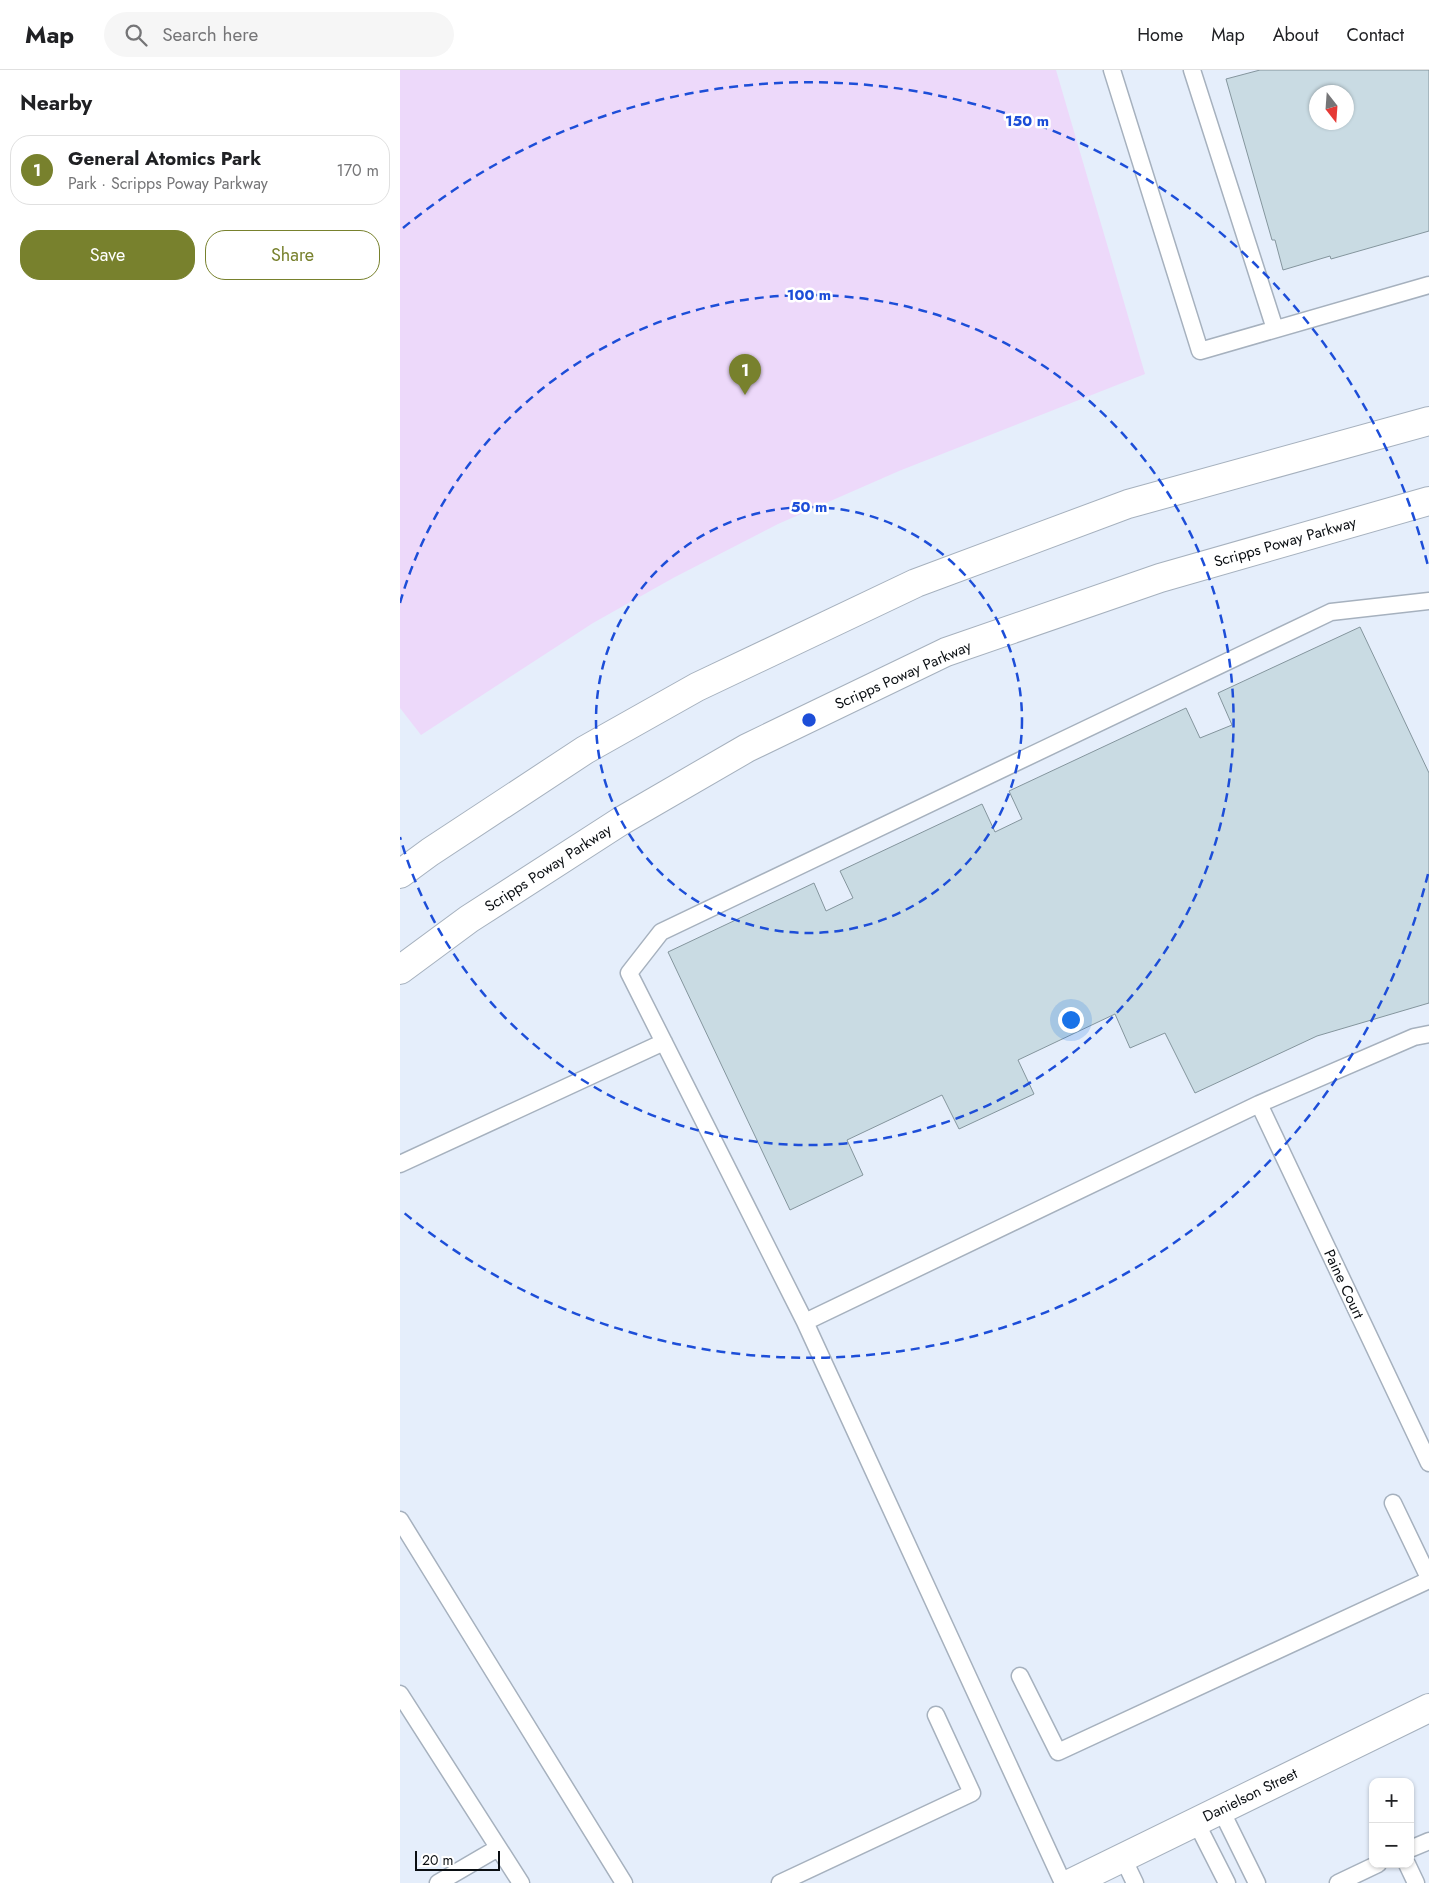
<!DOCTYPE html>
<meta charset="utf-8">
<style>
body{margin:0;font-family:Jost,sans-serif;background:#f6f6f6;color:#202124}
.controls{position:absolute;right:15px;bottom:15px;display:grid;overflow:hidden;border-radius:10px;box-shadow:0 1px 4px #0004}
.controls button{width:45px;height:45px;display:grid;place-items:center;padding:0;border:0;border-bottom:1px solid #e0e0e0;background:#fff;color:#202124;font:25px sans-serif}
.compass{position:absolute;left:909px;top:15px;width:45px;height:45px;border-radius:50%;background:#fff;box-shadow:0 1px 4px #0004;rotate:163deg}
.scale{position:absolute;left:15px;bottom:12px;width:85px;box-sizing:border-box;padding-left:5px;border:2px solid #0a0e12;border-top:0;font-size:14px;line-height:18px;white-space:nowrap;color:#0a0e12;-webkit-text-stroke:4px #fff;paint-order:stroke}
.you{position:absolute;left:670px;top:949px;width:18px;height:18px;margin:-12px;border:4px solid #fff;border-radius:50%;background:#1a73e8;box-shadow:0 0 0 8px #1a73e833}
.badge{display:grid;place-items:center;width:32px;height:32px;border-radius:50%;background:#78812d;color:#fff;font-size:16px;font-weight:700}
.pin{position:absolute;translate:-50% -41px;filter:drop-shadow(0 1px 2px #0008)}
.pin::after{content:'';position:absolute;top:26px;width:18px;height:15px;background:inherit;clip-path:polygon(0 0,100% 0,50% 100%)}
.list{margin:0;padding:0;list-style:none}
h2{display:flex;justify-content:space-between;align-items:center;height:65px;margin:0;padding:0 20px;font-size:21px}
h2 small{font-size:16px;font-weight:400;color:#757577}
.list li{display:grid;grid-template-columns:32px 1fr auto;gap:15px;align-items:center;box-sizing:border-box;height:70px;margin:0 10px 10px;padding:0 10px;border:1px solid #e0e0e0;border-radius:20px}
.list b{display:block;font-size:19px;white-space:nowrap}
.list p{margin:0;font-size:16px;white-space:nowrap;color:#757577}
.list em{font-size:16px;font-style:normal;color:#757577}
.actions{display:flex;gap:10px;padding:15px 20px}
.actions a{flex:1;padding:11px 0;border:1px solid #78812d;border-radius:20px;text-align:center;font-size:18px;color:#78812d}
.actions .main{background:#78812d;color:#fff}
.icon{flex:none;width:28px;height:28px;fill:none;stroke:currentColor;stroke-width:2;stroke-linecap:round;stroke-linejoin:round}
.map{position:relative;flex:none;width:1029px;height:1813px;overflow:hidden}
header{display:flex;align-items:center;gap:30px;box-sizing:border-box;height:70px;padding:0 25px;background:#fff;border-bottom:1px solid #e0e0e0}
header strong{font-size:24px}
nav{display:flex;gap:28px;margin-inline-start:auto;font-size:18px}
.search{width:350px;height:45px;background:#f6f6f6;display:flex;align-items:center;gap:12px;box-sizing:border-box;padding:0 18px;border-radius:28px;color:#757577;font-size:19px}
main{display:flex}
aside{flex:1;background:#fff}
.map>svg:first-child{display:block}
.built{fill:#e5eefb;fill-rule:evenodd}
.green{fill:#edd9fa}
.building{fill:#c9dbe3;stroke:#84959d;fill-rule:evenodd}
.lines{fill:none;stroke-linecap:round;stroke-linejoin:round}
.service-casing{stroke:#a6b1be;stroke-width:19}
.tertiary-casing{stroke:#a6b1be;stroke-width:30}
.primary-casing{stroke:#a6b1be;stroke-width:30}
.service{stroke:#fff;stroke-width:16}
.tertiary{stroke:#fff;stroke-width:28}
.primary{stroke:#fff;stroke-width:28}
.ring{fill:none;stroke:#1d4ed8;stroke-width:2.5;stroke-dasharray:9 6}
.labels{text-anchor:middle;stroke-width:5;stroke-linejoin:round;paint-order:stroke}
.street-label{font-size:15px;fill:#0a0e12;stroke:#fff}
.centre{fill:#1d4ed8;stroke:#fff;stroke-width:2.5}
.ring-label{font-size:15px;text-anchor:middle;font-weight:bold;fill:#1d4ed8;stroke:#fff;stroke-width:5;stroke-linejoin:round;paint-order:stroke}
</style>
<header>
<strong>Map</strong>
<div class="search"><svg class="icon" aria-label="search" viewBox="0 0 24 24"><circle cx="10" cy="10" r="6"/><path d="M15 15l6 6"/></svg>Search here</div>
<nav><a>Home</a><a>Map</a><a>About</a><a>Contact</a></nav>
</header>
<main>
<aside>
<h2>Nearby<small></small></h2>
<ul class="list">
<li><span class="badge">1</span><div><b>General Atomics Park</b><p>Park · Scripps Poway Parkway</p></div><em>170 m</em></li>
</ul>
<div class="actions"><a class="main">Save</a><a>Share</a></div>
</aside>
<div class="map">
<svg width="1029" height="1813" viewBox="0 0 1029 1813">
<rect width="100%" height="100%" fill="#f4f8fe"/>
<path class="built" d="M0,0H1029V1813H0ZM916,22H946V52H916ZM973,1712H1010V1794H973Z"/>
<path class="green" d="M0,0H656L745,304L499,401L378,454L275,507L193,553L21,665L0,638Z"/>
<path class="building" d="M860,0H1029V161L931,189L930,186L883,200L875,170H872L826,9ZM916,22H946V52H916Z
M960,557L1029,703V933L917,966L795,1023L765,963L730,978L715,944L618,990L634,1024L559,1059L542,1025L447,1070L463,1105L390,1140L268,882L414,813L426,841L453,828L440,801L582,734L595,762L622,749L609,721L786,638L800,668L832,655L818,623Z"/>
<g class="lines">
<defs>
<path id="service" d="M712,0L800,281L1029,215
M792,0L875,259
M859,1034L1029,1393
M0,1094L264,972
M405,1252L229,903L261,862L931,542L1029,531
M993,1433L1029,1508
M0,1450L224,1813
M620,1606L658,1682L1029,1510
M0,1624L121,1813
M821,1740L857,1813
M796,1752L827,1813
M1010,1779L1029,1771
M723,1788L735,1813
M1007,1794L1016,1813
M38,1813L98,1778
M380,1813L572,1723L536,1645
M663,1813L405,1252L859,1034L1014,967L1029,964
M938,1813L978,1794"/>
<path id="tertiary" d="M671,1813L1029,1638"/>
<path id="primary" d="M0,804L30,782L185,680L297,617L516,513L728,434L1029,351
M0,900L69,849L221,751L347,678L546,582L760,508L1029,431"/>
</defs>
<use href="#service" class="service-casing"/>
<use href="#tertiary" class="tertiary-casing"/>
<use href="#primary" class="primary-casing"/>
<use href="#service" class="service"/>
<use href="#tertiary" class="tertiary"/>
<use href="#primary" class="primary"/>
</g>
<g class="ring">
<circle cx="409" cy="650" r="213"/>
<path d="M0 533A425 425 0 1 1 0 767"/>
<path d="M1028 804A638 638 0 0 1 3 1142M3 158A638 638 0 0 1 1028 496"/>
</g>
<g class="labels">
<g class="street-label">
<text transform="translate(885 472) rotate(-16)" y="5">Scripps Poway Parkway</text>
<text transform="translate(503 605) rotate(-24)" y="5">Scripps Poway Parkway</text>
<text transform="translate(148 798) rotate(-33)" y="5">Scripps Poway Parkway</text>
<text transform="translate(944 1214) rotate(65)" y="5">Paine Court</text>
<text transform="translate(850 1725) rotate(-26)" y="5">Danielson Street</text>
</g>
</g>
<circle cx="409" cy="650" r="8" class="centre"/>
<g class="ring-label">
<text x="627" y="56">150 m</text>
<text x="409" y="230">100 m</text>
<text x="409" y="442">50 m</text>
</g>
</svg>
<div class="controls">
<button>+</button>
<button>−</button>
</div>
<svg class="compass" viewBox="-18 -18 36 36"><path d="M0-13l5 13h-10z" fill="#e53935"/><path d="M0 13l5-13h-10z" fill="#757577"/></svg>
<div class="scale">20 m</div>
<div class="you"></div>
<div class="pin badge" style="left:345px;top:325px">1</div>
</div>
</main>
